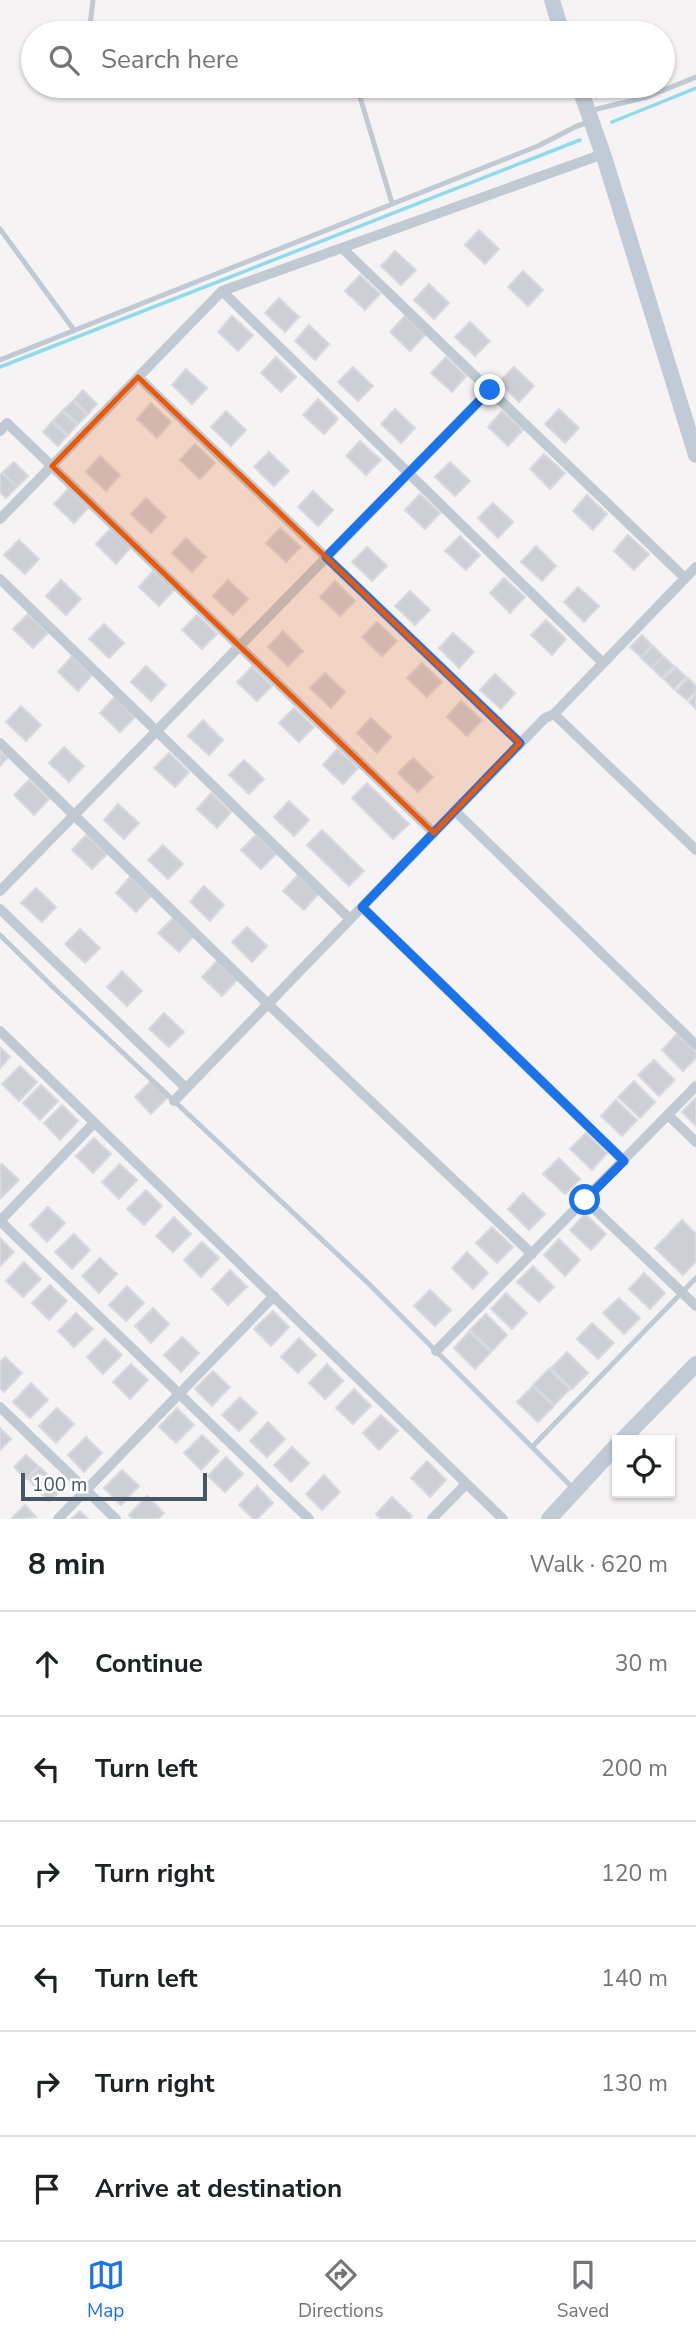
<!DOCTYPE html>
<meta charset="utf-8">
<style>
body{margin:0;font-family:"Nunito Sans",sans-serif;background:#f2f2f2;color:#202124}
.controls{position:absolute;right:21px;bottom:21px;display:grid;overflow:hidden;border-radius:0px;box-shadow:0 2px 5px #0004}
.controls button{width:63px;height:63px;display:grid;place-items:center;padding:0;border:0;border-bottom:2px solid #e0e0e0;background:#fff;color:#202124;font:35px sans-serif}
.scale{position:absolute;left:21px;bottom:18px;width:186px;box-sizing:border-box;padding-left:7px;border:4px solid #4a5661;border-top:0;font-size:19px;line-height:24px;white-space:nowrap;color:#4a5661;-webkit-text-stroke:5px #fff;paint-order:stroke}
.stop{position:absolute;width:21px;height:21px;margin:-16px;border:5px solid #1a73e8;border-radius:50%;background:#fff}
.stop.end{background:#1a73e8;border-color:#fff;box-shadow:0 2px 7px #0008}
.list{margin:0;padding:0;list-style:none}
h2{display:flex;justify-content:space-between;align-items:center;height:91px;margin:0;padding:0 28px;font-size:30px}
h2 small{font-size:23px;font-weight:400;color:#757577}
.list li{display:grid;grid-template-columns:46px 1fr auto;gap:21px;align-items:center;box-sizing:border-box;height:105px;padding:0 28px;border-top:2px solid #e0e0e0}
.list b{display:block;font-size:26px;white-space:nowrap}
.list em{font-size:23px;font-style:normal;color:#757577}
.icon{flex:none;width:38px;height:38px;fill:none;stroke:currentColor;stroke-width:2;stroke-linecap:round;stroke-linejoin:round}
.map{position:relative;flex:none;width:696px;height:1519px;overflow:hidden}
.search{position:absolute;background:#fff;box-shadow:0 2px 5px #0004;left:21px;right:21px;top:21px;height:77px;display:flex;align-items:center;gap:18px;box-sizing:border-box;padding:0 24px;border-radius:38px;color:#757577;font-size:26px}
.sheet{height:721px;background:#fff}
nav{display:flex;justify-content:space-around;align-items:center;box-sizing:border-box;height:98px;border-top:2px solid #e0e0e0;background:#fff;font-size:19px;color:#757577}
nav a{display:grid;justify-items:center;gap:4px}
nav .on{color:#1a73e8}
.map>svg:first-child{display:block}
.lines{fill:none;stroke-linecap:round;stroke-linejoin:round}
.stream{stroke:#90daee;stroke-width:3.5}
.building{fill:#cdcfd5;stroke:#d7d9de;stroke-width:2}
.service{stroke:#c1cad2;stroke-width:5}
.minor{stroke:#c1cad2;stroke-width:10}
.secondary{stroke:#c1cbd6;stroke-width:16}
.route{stroke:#1a73e8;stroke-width:9}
.marked{fill:#e8590c;fill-opacity:0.2;stroke:#e8590c;stroke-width:5;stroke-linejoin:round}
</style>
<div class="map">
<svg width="696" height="1519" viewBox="0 0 696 1519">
<rect width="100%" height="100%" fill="#f5f3f3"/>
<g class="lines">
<path class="stream" d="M612,122L696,88
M0,367L580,140"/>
</g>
<path class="building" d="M479,230L499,249L485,264L465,245Z
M395,251L416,270L401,285L381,266Z
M523,271L543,290L528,306L508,287Z
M360,275L380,294L365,310L345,291Z
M429,284L449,303L434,319L414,300Z
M279,298L299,317L285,332L265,313Z
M232,316L253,335L238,351L218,332Z
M405,316L425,335L410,351L390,332Z
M470,322L490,341L475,356L455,337Z
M309,325L329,344L315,360L295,341Z
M276,357L296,377L281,392L261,373Z
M446,357L466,376L452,392L431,373Z
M353,367L373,386L358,401L338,382Z
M514,367L534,386L519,402L499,382Z
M186,369L207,388L192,404L172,385Z
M83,390L97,404L88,414L74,400Z
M318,399L338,419L324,434L303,415Z
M73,401L87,415L78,424L63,410Z
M151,403L171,422L157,438L137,419Z
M395,409L415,428L401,443L381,424Z
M559,409L579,428L565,443L545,424Z
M62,411L77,425L68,435L53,421Z
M226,411L246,430L231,446L211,427Z
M502,411L523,430L508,446L488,427Z
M52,422L67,436L58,446L43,432Z
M360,441L381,460L366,475L346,456Z
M195,444L215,463L200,479L180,460Z
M269,452L289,471L274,486L254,467Z
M544,454L565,473L550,489L530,469Z
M100,456L120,475L106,491L86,472Z
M14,462L28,476L17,487L2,473Z
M450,462L470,481L455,496L435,477Z
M3,473L17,487L6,498L0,492V475Z
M68,489L88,508L74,523L54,504Z
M313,491L333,510L318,526L298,507Z
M420,494L440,513L425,529L405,510Z
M587,495L607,514L593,530L573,511Z
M146,498L166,517L151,533L131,514Z
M493,503L513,522L498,538L478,518Z
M280,528L301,547L286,562L266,543Z
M110,529L130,548L116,564L96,544Z
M628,535L649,554L634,570L614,551Z
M460,536L480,555L466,570L445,551Z
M186,538L206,557L192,572L172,553Z
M19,540L39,559L25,574L4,555Z
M536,546L556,566L542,581L521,562Z
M367,547L387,566L372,581L352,562Z
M153,571L174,590L159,606L139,587Z
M504,578L525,597L510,613L490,593Z
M61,580L81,599L66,615L46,596Z
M228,580L248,599L233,615L213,596Z
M335,581L355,601L340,616L320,597Z
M578,587L599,606L584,622L564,602Z
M410,591L430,610L415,625L395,606Z
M28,614L48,633L33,648L13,629Z
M197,615L217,634L202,649L182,630Z
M546,620L566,639L552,655L531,635Z
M377,622L397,641L382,656L362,637Z
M104,624L124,643L109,658L89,639Z
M283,631L303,651L288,666L268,647Z
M453,633L474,652L459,668L439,648Z
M642,635L652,645L641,657L630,647Z
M653,646L663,656L652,668L641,658Z
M72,656L92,675L78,691L58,672Z
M663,656L674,666L662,678L652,668Z
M422,663L442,682L427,697L407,678Z
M146,666L166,685L151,701L131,682Z
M252,667L272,686L257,701L237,682Z
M676,667L686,677L674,689L664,679Z
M325,673L345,692L331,708L310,688Z
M495,674L515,693L501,709L480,690Z
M688,678L696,686V691L687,700L676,691Z
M696,694V709L689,702Z
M115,697L135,717L120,732L100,713Z
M461,701L482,720L467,736L447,717Z
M21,706L41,725L26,741L6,722Z
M294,708L314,727L299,742L279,723Z
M371,718L391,737L377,753L357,733Z
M203,720L223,740L209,755L188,736Z
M64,747L84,766L69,782L49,763Z
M337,749L358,768L343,784L323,765Z
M0,752L7,758L0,766Z
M169,753L189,772L175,787L154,768Z
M413,758L433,777L418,792L398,773Z
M244,760L264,779L249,794L229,775Z
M29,780L49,799L34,815L14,795Z
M367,783L409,824L393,839L352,798Z
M211,793L231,812L217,828L197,809Z
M289,801L309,820L294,836L274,817Z
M118,804L139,823L124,839L104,820Z
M322,830L364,871L349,886L307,845Z
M86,835L107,854L92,869L72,850Z
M256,835L276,854L261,869L241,850Z
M163,845L183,864L168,879L148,860Z
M298,875L318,894L304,910L283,891Z
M130,877L151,896L136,912L116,893Z
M204,886L224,905L210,921L190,902Z
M36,888L56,907L42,922L21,903Z
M173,918L193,937L179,952L158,933Z
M247,927L267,946L252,962L232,942Z
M80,929L100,948L85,963L65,944Z
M217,961L237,980L222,996L202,977Z
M122,971L142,991L127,1006L107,987Z
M164,1013L184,1032L169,1047L149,1029Z
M677,1034L696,1052V1058L683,1071L662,1050Z
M0,1047L10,1057L0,1068Z
M654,1060L675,1080L659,1096L638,1075Z
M20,1066L37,1082L19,1101L2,1084Z
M153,1079L170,1095L151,1114L135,1097Z
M634,1081L655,1102L640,1118L618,1097Z
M41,1085L58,1101L40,1120L23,1103Z
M696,1098V1126L682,1112Z
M616,1100L637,1120L622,1136L601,1116Z
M62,1105L78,1121L60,1140L44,1123Z
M586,1133L607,1153L592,1170L570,1149Z
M94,1138L111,1154L93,1173L76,1156Z
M559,1158L580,1179L565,1194L543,1174Z
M2,1164L19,1180L1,1198L0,1166Z
M120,1164L137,1180L119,1199L102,1182Z
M146,1190L162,1206L144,1225L127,1209Z
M523,1193L545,1214L529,1230L508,1209Z
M48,1207L65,1223L47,1242L30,1225Z
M585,1214L606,1234L591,1250L570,1230Z
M174,1217L191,1234L173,1252L156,1236Z
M682,1220L696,1234V1261L683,1275L655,1248Z
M492,1227L513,1247L497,1263L476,1243Z
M74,1234L90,1250L72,1269L55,1252Z
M0,1238L14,1252L0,1266Z
M559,1239L580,1260L565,1276L544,1255Z
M202,1242L219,1258L201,1277L184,1260Z
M467,1252L488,1273L473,1289L452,1268Z
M100,1258L117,1274L99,1293L82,1276Z
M24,1262L41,1279L23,1297L6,1281Z
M533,1266L554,1287L539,1302L517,1282Z
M230,1270L247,1287L228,1305L212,1289Z
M644,1273L665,1293L650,1309L629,1289Z
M50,1285L67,1301L49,1320L32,1303Z
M127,1286L144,1303L126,1321L109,1305Z
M430,1290L451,1310L435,1326L414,1306Z
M506,1293L527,1313L512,1329L491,1309Z
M619,1298L640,1318L624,1334L603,1313Z
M153,1308L169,1324L151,1343L135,1326Z
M273,1311L289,1327L271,1346L254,1329Z
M76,1313L93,1329L74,1347L58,1331Z
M486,1314L507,1335L492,1351L470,1330Z
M592,1323L614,1343L598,1359L577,1339Z
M469,1332L491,1352L475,1369L454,1348Z
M182,1337L199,1353L181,1372L164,1355Z
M299,1338L316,1355L298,1373L281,1357Z
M105,1339L122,1355L103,1374L87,1357Z
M567,1352L588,1373L572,1389L551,1368Z
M5,1357L22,1373L4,1392L0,1388V1362Z
M131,1364L148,1380L130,1399L113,1382Z
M327,1364L343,1381L325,1399L309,1383Z
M549,1369L570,1389L554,1405L533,1385Z
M213,1371L230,1387L212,1406L195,1389Z
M31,1383L48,1400L30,1418L13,1402Z
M533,1386L554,1406L538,1422L517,1402Z
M354,1389L371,1406L353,1424L336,1408Z
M240,1397L257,1413L239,1431L222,1415Z
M57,1408L74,1424L56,1443L39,1426Z
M177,1408L194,1425L176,1443L159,1427Z
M381,1415L398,1431L379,1450L363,1433Z
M268,1422L285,1439L267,1457L250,1441Z
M0,1428L11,1439L0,1450Z
M202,1435L219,1451L201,1470L184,1453Z
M86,1437L102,1453L84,1472L68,1455Z
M292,1447L309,1463L291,1482L274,1465Z
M26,1455L38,1466L26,1479L14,1467Z
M226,1457L243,1474L225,1492L208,1476Z
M427,1461L446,1480L430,1497L411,1478Z
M40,1467L62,1489L49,1501L28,1479Z
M122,1470L139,1486L121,1505L104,1488Z
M324,1475L340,1492L322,1510L306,1494Z
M257,1486L273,1503L257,1519H253L239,1505Z
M147,1496L164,1513L158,1519H133L129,1515Z
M392,1497L412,1516L409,1519H381L376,1514Z
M25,1505L36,1517L13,1519L12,1518Z
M80,1511L88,1519H71Z"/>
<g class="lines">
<path class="service" d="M89,33L93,0
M311,86H313
M353,86L360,97L392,203
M589,111L647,97L696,77
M0,229L74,330
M0,360L538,146L577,126L590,122
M0,935L57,991L368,1283L575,1490
M532,1447L696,1278"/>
<path class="minor" d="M342,248L685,578
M222,291L603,663
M138,377L520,743
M0,431L7,423L434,833
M0,519L222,291L603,154
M0,579L350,919
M554,714L696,850
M0,743L268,1004L532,1254
M455,811L696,1045
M0,891L490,390
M362,907L624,1161
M0,909L186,1088
M0,1031L503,1519
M174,1101L545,718L554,714L696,567
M668,1115L696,1142
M585,1200L696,1306
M0,1221L309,1519
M0,1221L94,1123
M436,1351L696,1086
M0,1407L116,1519
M58,1519L274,1296
M432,1519L466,1484"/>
<path class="secondary" d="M552,0L562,33
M579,86L605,160L696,455
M622,1440L696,1364
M549,1519L617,1445"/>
</g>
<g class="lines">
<path class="route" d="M490,390L326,557L520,743L362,907L624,1161L585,1200"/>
</g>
<path class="marked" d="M138,377L520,743L434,833L52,466Z"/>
</svg>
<div class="controls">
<button><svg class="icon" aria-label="locate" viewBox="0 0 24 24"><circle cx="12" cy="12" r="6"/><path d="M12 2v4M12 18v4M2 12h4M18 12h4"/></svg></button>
</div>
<div class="scale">100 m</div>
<div class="stop" style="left:585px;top:1200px"></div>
<div class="stop end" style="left:490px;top:390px"></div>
<div class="search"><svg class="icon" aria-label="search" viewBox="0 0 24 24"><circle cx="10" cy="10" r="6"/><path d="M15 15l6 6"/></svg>Search here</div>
</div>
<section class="sheet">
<h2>8 min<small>Walk · 620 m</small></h2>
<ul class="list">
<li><svg class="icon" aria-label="ahead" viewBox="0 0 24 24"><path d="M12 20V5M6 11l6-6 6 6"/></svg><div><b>Continue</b></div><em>30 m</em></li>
<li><svg class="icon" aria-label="left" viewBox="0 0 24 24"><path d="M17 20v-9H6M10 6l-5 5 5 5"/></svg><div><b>Turn left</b></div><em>200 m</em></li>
<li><svg class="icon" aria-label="right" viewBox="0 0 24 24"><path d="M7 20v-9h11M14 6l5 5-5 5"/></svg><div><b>Turn right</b></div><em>120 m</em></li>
<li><svg class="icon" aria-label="left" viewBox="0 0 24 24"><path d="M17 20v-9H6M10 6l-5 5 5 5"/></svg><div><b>Turn left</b></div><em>140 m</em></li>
<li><svg class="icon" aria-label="right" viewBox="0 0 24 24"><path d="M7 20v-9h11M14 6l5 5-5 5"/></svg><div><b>Turn right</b></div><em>130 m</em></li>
<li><svg class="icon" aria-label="arrive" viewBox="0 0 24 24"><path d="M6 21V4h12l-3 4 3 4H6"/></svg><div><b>Arrive at destination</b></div></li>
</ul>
</section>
<nav>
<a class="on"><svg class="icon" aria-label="map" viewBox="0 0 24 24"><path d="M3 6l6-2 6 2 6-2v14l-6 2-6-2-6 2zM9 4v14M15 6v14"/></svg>Map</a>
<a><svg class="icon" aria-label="directions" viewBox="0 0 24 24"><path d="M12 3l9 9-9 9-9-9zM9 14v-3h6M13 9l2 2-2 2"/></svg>Directions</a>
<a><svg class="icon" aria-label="saved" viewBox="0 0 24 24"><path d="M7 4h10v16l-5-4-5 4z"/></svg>Saved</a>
</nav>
